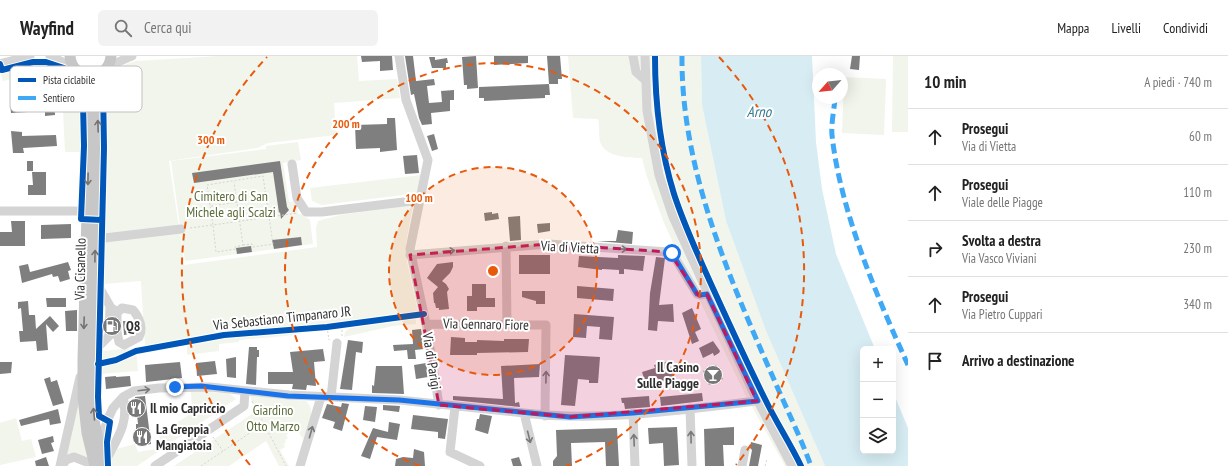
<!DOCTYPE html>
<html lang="it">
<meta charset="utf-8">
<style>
body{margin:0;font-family:"PT Sans Narrow",sans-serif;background:#f2f2f2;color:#222}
.controls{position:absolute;right:12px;bottom:12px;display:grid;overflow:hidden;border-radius:6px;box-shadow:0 4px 16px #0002}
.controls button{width:36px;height:36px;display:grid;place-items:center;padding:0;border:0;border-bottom:1px solid #e0e0e0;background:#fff;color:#222;font:20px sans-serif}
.compass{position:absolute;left:812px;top:12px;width:36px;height:36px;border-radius:50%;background:#fff;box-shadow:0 4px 16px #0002;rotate:243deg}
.stop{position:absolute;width:12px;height:12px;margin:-9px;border:3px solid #1a73e8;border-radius:50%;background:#fff}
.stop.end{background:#1a73e8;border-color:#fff;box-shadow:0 1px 4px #0008}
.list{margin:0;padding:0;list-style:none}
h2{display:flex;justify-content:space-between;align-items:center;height:52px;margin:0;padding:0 16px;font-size:17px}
h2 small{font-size:13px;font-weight:400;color:#767676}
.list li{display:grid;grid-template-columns:26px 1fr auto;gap:12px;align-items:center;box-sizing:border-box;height:56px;padding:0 16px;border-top:1px solid #e0e0e0}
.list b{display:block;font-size:15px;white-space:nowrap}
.list p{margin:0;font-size:13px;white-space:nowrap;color:#767676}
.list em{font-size:13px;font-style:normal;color:#767676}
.icon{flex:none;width:22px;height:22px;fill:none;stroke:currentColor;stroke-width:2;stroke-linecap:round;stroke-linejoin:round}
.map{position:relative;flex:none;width:908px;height:410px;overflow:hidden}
header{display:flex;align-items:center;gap:24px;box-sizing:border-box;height:56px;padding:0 20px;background:#fff;border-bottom:1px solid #e0e0e0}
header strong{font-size:19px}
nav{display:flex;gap:22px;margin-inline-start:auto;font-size:14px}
.search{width:280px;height:36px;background:#f2f2f2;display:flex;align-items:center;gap:10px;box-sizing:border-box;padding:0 14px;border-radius:6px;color:#767676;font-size:15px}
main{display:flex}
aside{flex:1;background:#fff}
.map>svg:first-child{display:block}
.green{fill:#f2f5eb}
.water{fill:#d7edf3}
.building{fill:#7f7f7f}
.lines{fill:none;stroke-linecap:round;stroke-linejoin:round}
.path{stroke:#d4d4d4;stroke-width:1;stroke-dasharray:2 2;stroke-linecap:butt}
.minor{stroke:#d4d4d4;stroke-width:9}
.major{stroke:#c7c7c7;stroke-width:11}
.quiet{stroke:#3fa9f5;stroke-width:5;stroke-dasharray:10 5;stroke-linecap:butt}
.cycleway-casing{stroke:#fff;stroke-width:8}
.cycleway{stroke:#0057b8;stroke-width:6}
.oneway{stroke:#737373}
.oneway2{stroke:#797979}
.route{stroke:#1a73e8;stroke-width:5}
.marked{fill:#c2185b;fill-opacity:0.2;stroke:#c2185b;stroke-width:3;stroke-dasharray:8 5;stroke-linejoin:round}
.ring{fill:none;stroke:#e8590c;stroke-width:2;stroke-dasharray:7 5}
.labels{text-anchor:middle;stroke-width:4;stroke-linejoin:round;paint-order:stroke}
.park-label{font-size:14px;fill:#5a6d39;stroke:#fff}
.street-label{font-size:14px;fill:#2f2f2f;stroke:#fff}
.poi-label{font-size:14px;font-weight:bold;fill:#2f2f2f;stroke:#fff;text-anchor:start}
.water-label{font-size:15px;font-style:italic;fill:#357a8f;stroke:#fff}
.key{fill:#fff;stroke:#c1c1c1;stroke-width:1}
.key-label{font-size:11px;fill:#2f2f2f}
.centre{fill:#e8590c;stroke:#fff;stroke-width:2}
.ring-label{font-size:12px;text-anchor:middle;font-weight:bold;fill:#e8590c;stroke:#fff;stroke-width:4;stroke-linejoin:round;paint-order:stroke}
</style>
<header>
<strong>Wayfind</strong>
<div class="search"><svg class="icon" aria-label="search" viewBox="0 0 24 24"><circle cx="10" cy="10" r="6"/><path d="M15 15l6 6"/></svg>Cerca qui</div>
<nav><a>Mappa</a><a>Livelli</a><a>Condividi</a></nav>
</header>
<main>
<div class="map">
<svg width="908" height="410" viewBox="0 0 908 410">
<rect width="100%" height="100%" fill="#fff"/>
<path class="green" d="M219,0H357L359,25L397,23L400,42L334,47L336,79L268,87L257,92L169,105L179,171L103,180L106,84L104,34L108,20L121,10L136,5Z
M568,0H701L702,49L726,165L766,275L825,410H785L747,342L698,241L664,167L646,118L642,102C631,102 606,101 601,88C598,82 600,70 598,63L573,62Z
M893,0H908V76H892Z
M44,6C89,16 83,59 83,96H65L62,32L60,24C42,15 22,21 3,25L0,16L31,7Z
M844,21L886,23L884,79L842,77Z
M298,86L301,104L283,107L289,146L296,145L298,158H301L310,164L313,188L185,205L171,105L266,93V90Z
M421,119L417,137L411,138L322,149L312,145L310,132Z
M413,149L406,187L407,206L418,256L323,268L221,277L145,290L141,225L103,228V184L180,174L184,209L317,191L316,172L318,165L340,159Z
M405,263L416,264V268L393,270L344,281L345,276L352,270C369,269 387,264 405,263Z
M326,273L285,280L239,284V286L219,288V295L187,299V288L221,282Z
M136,292L138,315L100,318V295Z
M191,334L230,338L236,343L137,410H109V406L116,393L135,388L138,396L161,392L159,378L192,357Z
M250,339L306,345C317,354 307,372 303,383L295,371L287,375L288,378L286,379L288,382L285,384L286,386L284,388L285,391L280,394L289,410H279L266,385L229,410H174L255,356Z
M79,345L87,402L65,401Z
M16,362L22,385L31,383L36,401L0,409V367Z"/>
<path class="water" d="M701,0H812L816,86L822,133L836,198L875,293H863V395H893V336L908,372V410H825L766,275L726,165L702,49Z"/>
<path class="building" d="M361,0H392L393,14L380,15V5L362,6Z
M405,0H413L416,25L434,23L435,29L427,30L429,47L442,46L441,35L454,34V44H450V55L431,57L432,68L422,69L419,62L414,38L411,39Z
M476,0L478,32L467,33V29H464L462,1Z
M494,0H528V7L494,9Z
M547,0H560L562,23H558V28H549L550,39H545V42L484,45V42H479V31L549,28Z
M852,0H860L859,14L850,13Z
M429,1H435V4L447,2L448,7H446V12H432Z
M44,39H54L55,59L45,60V55L11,57L10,46L44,45Z
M387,62H395L397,94L380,96V92L356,93L355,69L387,68Z
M11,75L22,76V80L56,79L57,90L23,92L24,97H13Z
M434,78L438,93L432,95L427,80Z
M417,99L419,117L405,118L403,100Z
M27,105H33V115H27Z
M280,105L287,151L289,154L281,163L280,156L279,157L273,116L194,127L192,117Z
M32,116H46V139H28V129H33Z
M492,156V158L498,157L499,163L485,165L484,157Z
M520,160L521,184L510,185L508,161Z
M11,165H25V190H0V176H12Z
M550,167V175L538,177L537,168Z
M71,168V182L41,183V169Z
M618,174L633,176L632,188L597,185H616Z
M301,181L302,189L274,193L272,184Z
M251,190L252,196L237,198L236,192Z
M519,199H550V218H519Z
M618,199L645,200L643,215L624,213V218H619V214L602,213V214L578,211L579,200L618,202Z
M656,201L665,202L659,249L673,248L674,266L658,265L657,275L648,274L650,237Z
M68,206L71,214L68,215L70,223L60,226L58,220L53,221L52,218L22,227L19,210L28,208L30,216Z
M453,206V211L450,217L442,225L446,228L449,233L447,236L449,253L439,254V252H436L435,247H434L433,237L438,231L427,222L437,208Z
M472,228H486V242H495V251H477V255H467V240H472Z
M577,230L614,233L613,245L577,242Z
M522,235H545V248H536V245L522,241Z
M46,242H66V251H47Z
M28,245L29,259H35L36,273L50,260L59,270L53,276L46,268L48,294L37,295L36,285L20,286L19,275H23L21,252L18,253V246Z
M692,252L701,273L695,276L699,285L692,288L682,257Z
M77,254V275H66L65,255Z
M574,258L614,261L612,284L599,283L600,271L587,270L586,282L573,281Z
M123,265H132V278L124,279Z
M421,273L424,293L415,294L416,303H408L407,294L394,295L393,289L413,288L412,274Z
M451,281L465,282V286H477V284L504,285V283H529L528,296L477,297V299H450Z
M348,284L363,286L362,297L356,296L352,334L340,333Z
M713,285L720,295L719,297L714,300L713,297L703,302L699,292Z
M249,291H257V294H259V301H257L256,329L246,328Z
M323,293L325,305L314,306L316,330L307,329L306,334L292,333L293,328H268V316H293L290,296Z
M565,299L600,301L598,327H589V324L578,323L575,350L561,349Z
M236,301V322L227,321L226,303Z
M215,305L217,318L197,320L196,307Z
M669,305L674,322L659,326L658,322L645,326L642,316L655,312L654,309Z
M0,306H12L11,317L0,318Z
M180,306L182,322L146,326L145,309Z
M426,307L428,321L416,323L414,309Z
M540,308L539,321L514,322L515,347L519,346L520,351L453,344V340L503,343L501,310Z
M716,309L723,323L709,329L703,315Z
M376,310H402L404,338L372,337V329L374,330Z
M116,320V321L130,320L131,330L106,333L105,321Z
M50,321L51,326L57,324L64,347L53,350L44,323Z
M702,337L703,345L661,350L660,341Z
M145,340L151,388L140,390L136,375V368H138L135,341Z
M649,340L650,351L625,353L624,347H622L621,342Z
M342,347L349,348L342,375L333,372L335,366L322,362L327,348L341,351Z
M383,349L400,350L399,356L383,354Z
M365,350L377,351L375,366L363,364Z
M58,353L61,367L50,369L49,363L21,370L19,364Z
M480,358L492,360L488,378L475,374L477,363H479Z
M413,359L448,363L445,383L438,382V376L411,373Z
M389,366L400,368L397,384L377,381L370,403L361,400L373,372L388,376Z
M677,371L679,409L664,410L663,387L649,388L648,372Z
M734,371V389H723L724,410H705L704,373Z
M617,372L619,410H606L605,386L571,387L572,410H553V405L557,400L556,374Z
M53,380L54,386L51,387L54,395L42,398L38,384Z
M751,386L762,389L758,410H749L752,394L750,392Z
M414,393L424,396L425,410H395L396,403L403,401L413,402Z
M46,401L49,410H36L35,405Z
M519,401L522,410H513L511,403Z"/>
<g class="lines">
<path class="path" d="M211,150L265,142
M190,172L213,169L216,196L236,193L235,191L243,189L234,126
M243,189L252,188L253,191L273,188L263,120L207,129L213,169C241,165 269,161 298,157
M327,271L329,284
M342,280V269
M252,345L286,410
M213,381L223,395
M201,410L266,366
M765,410L767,403"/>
<path class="minor" d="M50,0L73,11
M399,0L406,44L428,104L410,193L426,268L439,349
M633,0L636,16L645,24
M645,0L647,55L659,119L673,161L754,338L792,410
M0,8L30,0
M106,14L116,7L132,0
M292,108L297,142L306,156H322L420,144
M0,155H88
M96,183L181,173
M506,190L507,268
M410,199L548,188L669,196L672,197L697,238L700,239L707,238
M426,268L546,269L545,360
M117,276L119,286L124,289L139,281C144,272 139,261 133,254L122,252L117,257
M112,278L117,276V257L113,253
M93,301L98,291L109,280L110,250L95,224
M331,341L337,287
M455,351L450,396L480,410
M690,352L692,410
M524,357C601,366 680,354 757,345
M633,357L635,410
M100,390L107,365L113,352L123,341L134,335L159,332L210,331L289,339L399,344L524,357L537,410
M60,410L80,321
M62,410L66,404L74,401L94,409
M103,410C115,385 130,369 123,341
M155,410L241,352L244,350L245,335
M300,410L321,341
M742,410L745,394"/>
<path class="major" d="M70,0C72,26 109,26 111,0
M79,17L87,29L89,84L83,304V341L87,377L95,410
M101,17L97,31L99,89L92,329L94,364L103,410"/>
<path class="quiet" d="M682,0C681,117 733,230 779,335C790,360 802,385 811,410
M835,43C834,54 831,68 832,79C840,154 877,241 908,309"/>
<defs>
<path id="cycleway" d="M655,0C655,47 660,93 674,138C685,172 701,206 716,239C732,274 748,309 765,343C776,366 790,387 801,410
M0,8L2,14L33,6H46L64,12L78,28L83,46L84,90L81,163L102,164
M80,32L103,31L104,92L98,341L99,360L110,366L107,386L108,410
M98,308L116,304L136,295L224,279L327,271L424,258"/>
</defs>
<use href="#cycleway" class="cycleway-casing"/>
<use href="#cycleway" class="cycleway"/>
</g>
<defs><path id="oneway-shaft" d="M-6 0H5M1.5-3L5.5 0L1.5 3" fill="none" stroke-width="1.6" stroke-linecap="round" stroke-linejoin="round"/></defs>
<g class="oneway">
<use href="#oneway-shaft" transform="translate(98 70) rotate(-92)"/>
<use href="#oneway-shaft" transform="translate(88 123) rotate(91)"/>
<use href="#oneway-shaft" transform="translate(95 200) rotate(-89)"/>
<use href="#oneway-shaft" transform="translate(84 267) rotate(92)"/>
<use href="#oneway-shaft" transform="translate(94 358) rotate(-95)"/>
</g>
<g class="oneway2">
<use href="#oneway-shaft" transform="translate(621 193) rotate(2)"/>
<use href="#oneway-shaft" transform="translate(449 195) rotate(-5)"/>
<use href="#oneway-shaft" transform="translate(546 321) rotate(-89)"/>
<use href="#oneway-shaft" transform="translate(144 334) rotate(-7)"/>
<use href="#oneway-shaft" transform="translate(311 376) rotate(-74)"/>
<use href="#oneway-shaft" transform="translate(529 381) rotate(76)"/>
<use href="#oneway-shaft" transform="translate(691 381) rotate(-91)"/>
<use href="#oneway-shaft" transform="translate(634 384) rotate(-92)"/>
</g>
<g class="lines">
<path class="route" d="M175,331L201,330L288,340L399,344L570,361L633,357L758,345L707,238L700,239L697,238L672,197"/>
</g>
<path class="marked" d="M548,188L669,196L699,240L707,238L757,345L570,361L439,349L410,199Z"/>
<circle cx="493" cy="215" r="104" fill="#e8590c" fill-opacity=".12"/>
<g class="ring">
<circle cx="493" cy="215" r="104"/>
<path d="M420 410A208 208 0 1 1 566 410"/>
<path d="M250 409A311 311 0 0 1 267 1M719 1A311 311 0 0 1 736 409"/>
</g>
<defs>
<symbol id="fuel-disc" viewBox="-11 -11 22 22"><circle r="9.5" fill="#787878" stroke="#fff"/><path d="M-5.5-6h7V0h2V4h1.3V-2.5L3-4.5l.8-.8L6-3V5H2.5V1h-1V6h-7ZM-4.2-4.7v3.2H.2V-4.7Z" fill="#fff"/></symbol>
<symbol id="bar-disc" viewBox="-11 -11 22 22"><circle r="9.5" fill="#787878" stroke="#fff"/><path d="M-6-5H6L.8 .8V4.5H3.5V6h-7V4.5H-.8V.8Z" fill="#fff"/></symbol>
<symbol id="restaurant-disc" viewBox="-11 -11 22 22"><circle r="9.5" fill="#787878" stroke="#fff"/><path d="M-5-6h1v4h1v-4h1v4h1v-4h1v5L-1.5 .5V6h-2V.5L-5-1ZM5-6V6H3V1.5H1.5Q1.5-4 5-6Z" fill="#fff"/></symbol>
</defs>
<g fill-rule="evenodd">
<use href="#fuel-disc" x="101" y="259" width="22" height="22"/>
<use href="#bar-disc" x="702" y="308" width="22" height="22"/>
<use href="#restaurant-disc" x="125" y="341" width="22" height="22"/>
<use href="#restaurant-disc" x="131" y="370" width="22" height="22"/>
</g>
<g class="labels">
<g class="park-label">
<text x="231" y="145">Cimitero di San<tspan x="231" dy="16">Michele agli Scalzi</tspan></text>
<text x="273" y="359">Giardino<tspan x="273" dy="16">Otto Marzo</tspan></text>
</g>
<g class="street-label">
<text transform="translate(570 191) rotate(3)" y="5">Via di Vietta</text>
<text transform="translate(80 213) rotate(-89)" y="5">Via Cisanello</text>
<text transform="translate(282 262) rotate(-6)" y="5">Via Sebastiano Timpanaro JR</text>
<text transform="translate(486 268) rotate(1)" y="5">Via Gennaro Fiore</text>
<text transform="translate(432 305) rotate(81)" y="5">Via di Parigi</text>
</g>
<g class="poi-label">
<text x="126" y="275">Q8</text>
<text x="699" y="316" text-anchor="end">Il Casino<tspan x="699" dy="16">Sulle Piagge</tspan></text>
<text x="150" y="357">Il mio Capriccio</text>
<text x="156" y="378">La Greppia<tspan x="156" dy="16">Mangiatoia</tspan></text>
</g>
<g class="water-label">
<text x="759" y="61">Arno</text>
</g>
</g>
<rect x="10" y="10" width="132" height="46" rx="6" class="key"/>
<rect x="18" y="22" width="18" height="4" fill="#0057b8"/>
<rect x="18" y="40" width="18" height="4" fill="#3fa9f5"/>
<g class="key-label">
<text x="43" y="28">Pista ciclabile</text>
<text x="43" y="46">Sentiero</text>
</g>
<circle cx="493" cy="215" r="6" class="centre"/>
<g class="ring-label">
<text x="346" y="72">200 m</text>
<text x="211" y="88">300 m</text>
<text x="419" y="146">100 m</text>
</g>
</svg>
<div class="controls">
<button>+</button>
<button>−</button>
<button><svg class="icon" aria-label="layers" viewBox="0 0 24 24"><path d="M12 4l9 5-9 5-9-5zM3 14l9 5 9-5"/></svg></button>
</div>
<svg class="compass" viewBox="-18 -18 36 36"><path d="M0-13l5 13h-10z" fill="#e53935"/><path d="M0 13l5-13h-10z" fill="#767676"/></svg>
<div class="stop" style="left:672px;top:197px"></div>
<div class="stop end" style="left:175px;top:331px"></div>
</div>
<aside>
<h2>10 min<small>A piedi · 740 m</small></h2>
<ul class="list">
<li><svg class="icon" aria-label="ahead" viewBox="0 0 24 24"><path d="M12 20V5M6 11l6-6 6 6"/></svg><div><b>Prosegui</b><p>Via di Vietta</p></div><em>60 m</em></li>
<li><svg class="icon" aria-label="ahead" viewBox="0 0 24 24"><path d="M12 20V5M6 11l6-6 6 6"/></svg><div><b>Prosegui</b><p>Viale delle Piagge</p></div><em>110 m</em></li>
<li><svg class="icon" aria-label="right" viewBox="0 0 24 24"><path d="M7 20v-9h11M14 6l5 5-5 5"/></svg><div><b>Svolta a destra</b><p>Via Vasco Viviani</p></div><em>230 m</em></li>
<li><svg class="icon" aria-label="ahead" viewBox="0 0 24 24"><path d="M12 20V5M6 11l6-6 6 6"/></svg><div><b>Prosegui</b><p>Via Pietro Cuppari</p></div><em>340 m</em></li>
<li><svg class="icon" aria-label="arrive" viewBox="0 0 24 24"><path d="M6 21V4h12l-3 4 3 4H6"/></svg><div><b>Arrivo a destinazione</b></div></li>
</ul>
</aside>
</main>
